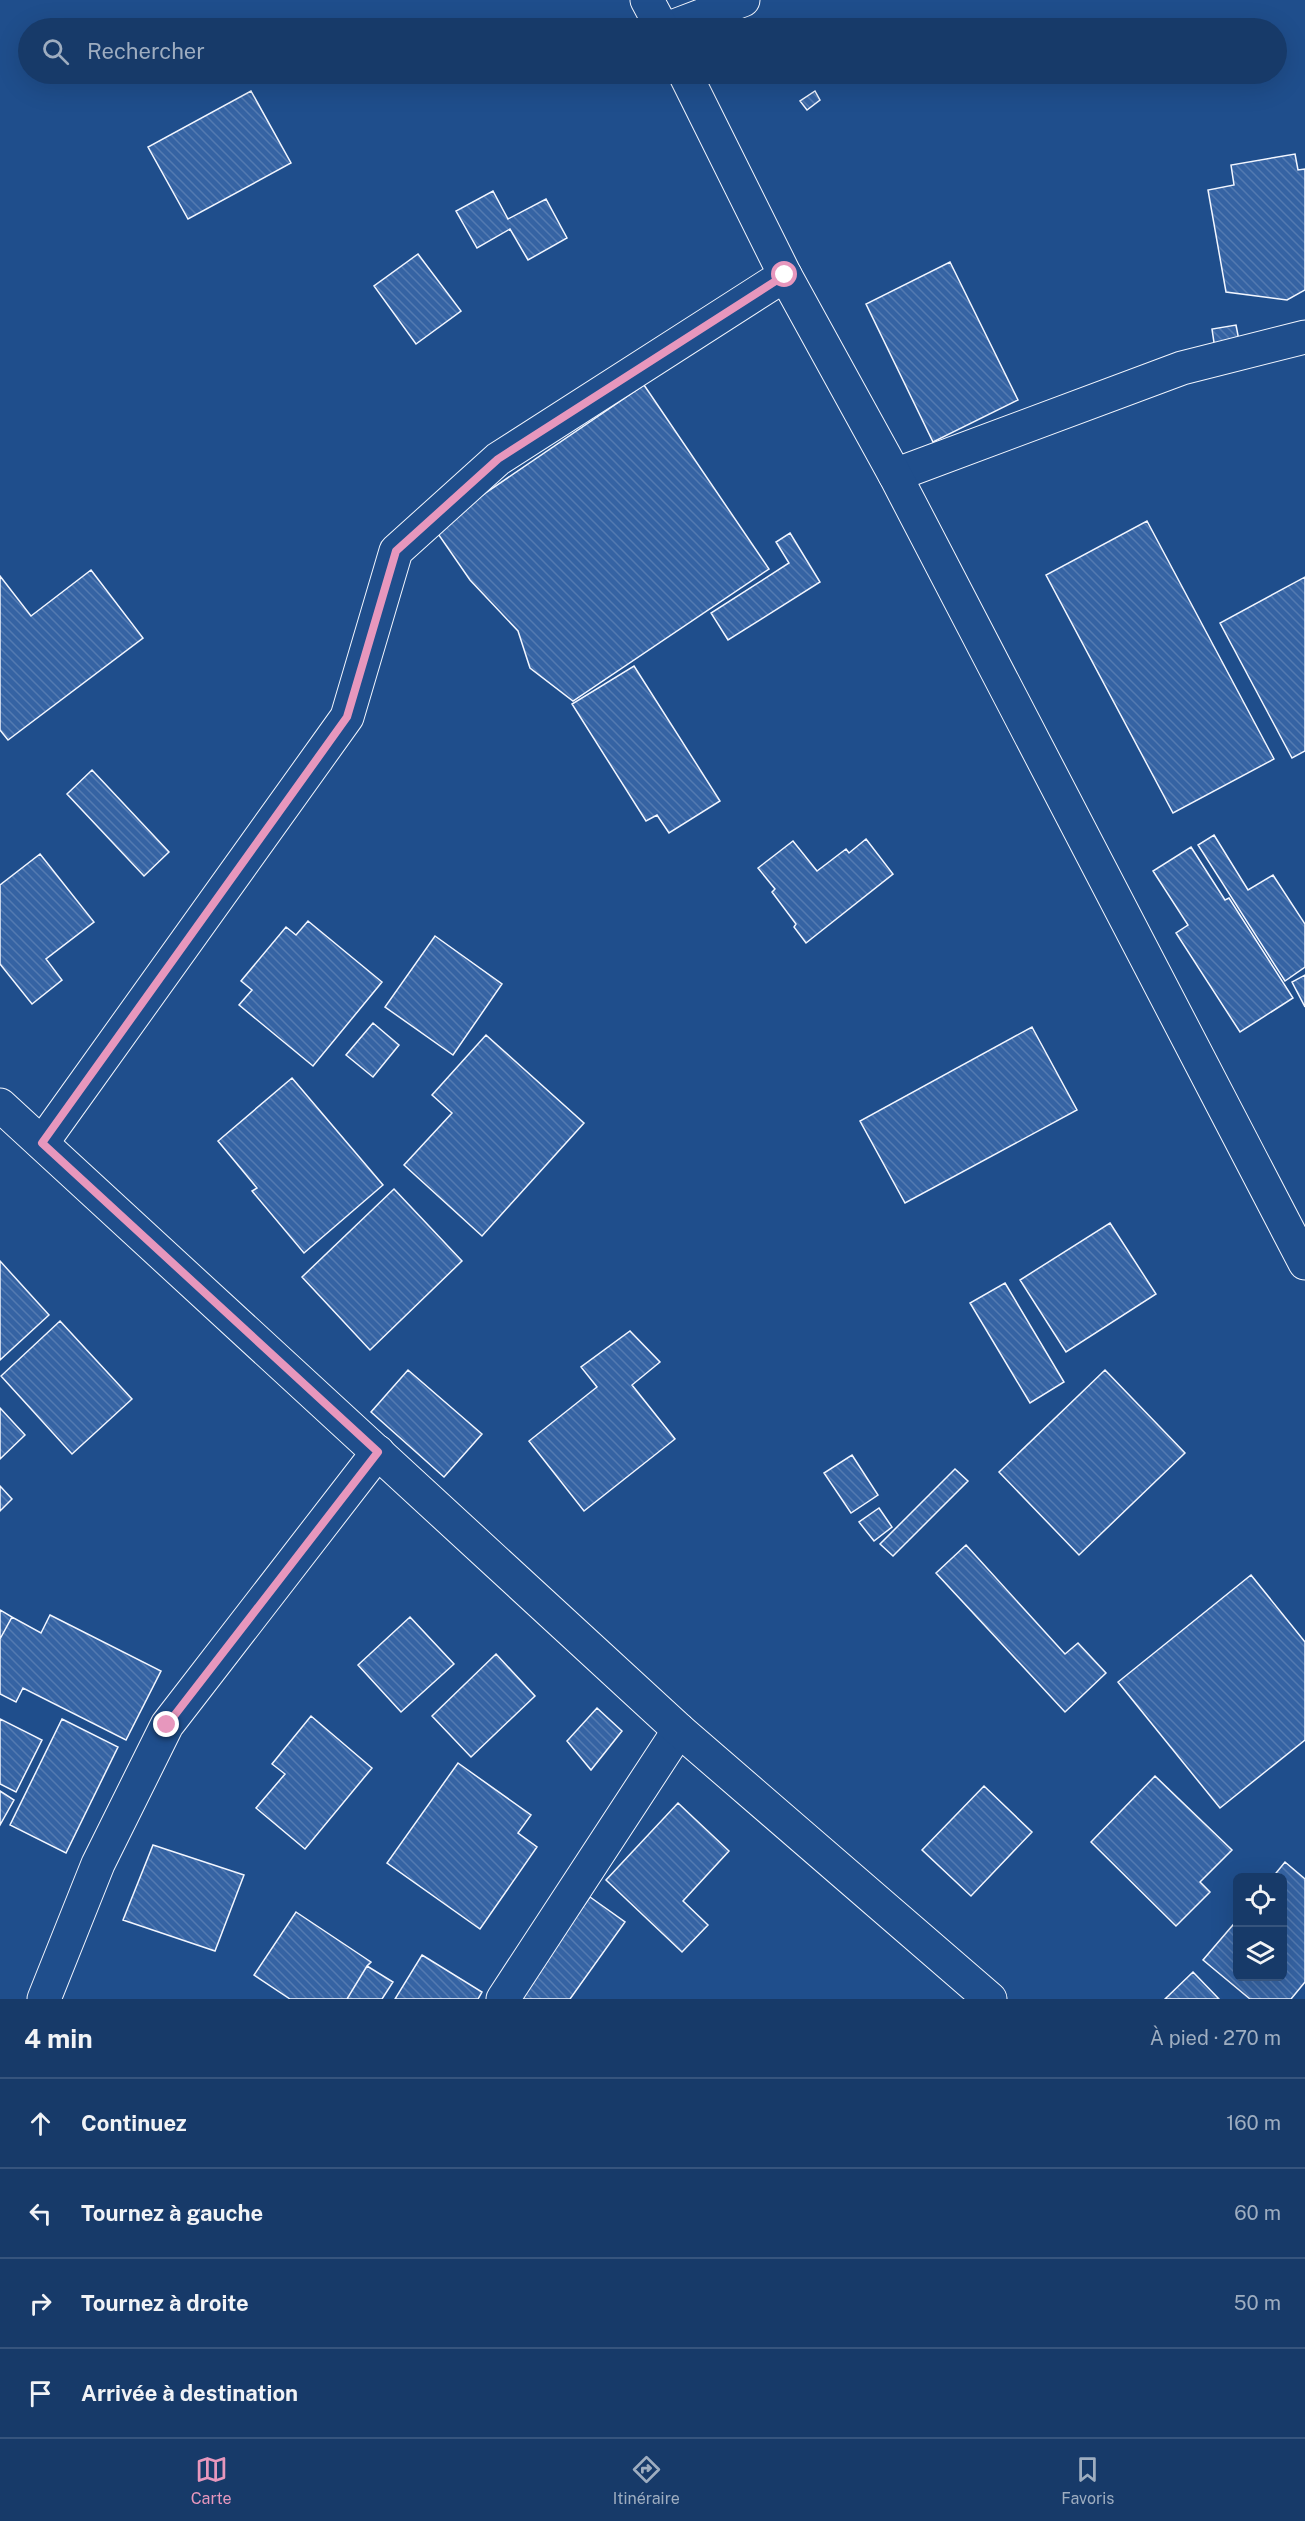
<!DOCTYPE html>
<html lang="fr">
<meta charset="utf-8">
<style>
body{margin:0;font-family:"Public Sans",sans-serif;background:#244571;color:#f1f3f6}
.controls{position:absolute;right:18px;bottom:18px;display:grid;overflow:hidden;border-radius:9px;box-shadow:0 6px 24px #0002}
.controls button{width:54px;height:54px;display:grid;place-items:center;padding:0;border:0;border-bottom:2px solid #36547d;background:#173a69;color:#f1f3f6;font:30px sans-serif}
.stop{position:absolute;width:18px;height:18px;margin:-14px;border:4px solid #e797bd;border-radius:50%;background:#fff}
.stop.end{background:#e797bd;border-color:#fff;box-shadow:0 2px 6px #0008}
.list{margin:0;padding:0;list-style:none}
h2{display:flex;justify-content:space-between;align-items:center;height:78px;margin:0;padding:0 24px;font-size:26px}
h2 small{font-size:20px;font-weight:400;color:#9eadc0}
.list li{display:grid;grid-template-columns:39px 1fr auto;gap:18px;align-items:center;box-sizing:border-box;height:90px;padding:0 24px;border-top:2px solid #36547d}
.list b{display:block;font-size:22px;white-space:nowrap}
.list em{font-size:20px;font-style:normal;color:#9eadc0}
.icon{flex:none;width:33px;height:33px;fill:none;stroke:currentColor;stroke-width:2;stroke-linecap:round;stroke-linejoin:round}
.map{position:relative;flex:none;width:1305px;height:1999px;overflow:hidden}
.search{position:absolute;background:#173a69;box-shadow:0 6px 24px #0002;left:18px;right:18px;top:18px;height:66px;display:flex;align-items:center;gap:15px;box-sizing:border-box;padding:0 21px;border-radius:33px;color:#9eadc0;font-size:22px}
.sheet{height:438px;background:#173a69}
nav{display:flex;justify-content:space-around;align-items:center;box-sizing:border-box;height:84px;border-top:2px solid #36547d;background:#173a69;font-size:16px;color:#9eadc0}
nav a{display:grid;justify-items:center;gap:3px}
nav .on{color:#e797bd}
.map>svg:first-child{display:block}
.building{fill:url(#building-back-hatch);stroke:#f2f6ff;stroke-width:1.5}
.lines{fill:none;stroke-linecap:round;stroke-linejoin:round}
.minor-casing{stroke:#f2f6ff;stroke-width:35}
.major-casing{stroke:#f2f6ff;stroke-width:35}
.highway-casing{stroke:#f2f6ff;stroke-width:35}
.minor{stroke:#1f4e8c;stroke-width:33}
.major{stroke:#1f4e8c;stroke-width:33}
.highway{stroke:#1f4e8c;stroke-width:33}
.route{stroke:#e797bd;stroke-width:8}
</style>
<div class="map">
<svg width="1305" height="1999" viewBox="0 0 1305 1999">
<defs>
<pattern id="building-back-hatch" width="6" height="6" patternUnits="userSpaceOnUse" patternTransform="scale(1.5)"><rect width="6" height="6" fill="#3563a3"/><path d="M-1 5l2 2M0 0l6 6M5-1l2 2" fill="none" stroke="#537ab1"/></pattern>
</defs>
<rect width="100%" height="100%" fill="#1f4e8c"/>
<path class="building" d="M251,91L291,163L188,219L148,147Z
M815,91L820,100L807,110L800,101Z
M1295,154L1298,170L1305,169V290L1287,300L1226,292L1208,190L1234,185L1231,165Z
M493,191L508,219L546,199L567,238L528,260L510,229L477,248L456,211Z
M418,254L461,311L416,344L374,286Z
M950,262L1018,400L933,442L866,304Z
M1236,325L1241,351L1216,356L1212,329Z
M644,385L769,569L573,701L530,668L518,631L470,580L434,528Z
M1147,521L1274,759L1173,813L1046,575Z
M790,533L820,582L728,640L711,613L789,563L776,542Z
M91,570L143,638L8,740L0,730V576L31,616Z
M1305,577V751L1292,758L1220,623Z
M634,666L720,801L669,833L657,815L646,821L572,704Z
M92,770L169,852L144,876L67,794Z
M1214,835L1248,890L1273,875L1305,924V967L1285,981L1198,845Z
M866,839L893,874L806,943L794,927L796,924L772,892L775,889L758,868L793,841L817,871L846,849L849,853Z
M1191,847L1225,900L1229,898L1293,998L1240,1032L1176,933L1188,925L1153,871Z
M40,854L94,922L46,959L62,980L32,1004L0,964V885Z
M308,921L382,982L313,1066L239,1005L252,990L241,981L286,927L296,935Z
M435,936L502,984L453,1055L385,1007Z
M1305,975V1007L1292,982Z
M373,1023L399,1045L373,1077L346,1055Z
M1032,1027L1077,1110L905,1203L860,1121Z
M486,1035L584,1123L482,1236L404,1165L452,1113L432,1095Z
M292,1078L383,1185L304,1253L252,1191L257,1188L218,1141Z
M394,1189L462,1261L370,1350L302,1277Z
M1110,1223L1156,1294L1066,1352L1020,1280Z
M0,1261L49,1315L0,1360Z
M1005,1283L1064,1382L1030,1403L970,1303Z
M60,1321L132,1399L72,1454L1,1376Z
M630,1331L660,1362L632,1385L675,1439L584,1511L529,1441L597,1387L581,1367Z
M408,1370L482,1434L444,1477L371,1412Z
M1105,1370L1185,1453L1079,1555L999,1472Z
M0,1408L25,1435L0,1459Z
M852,1455L878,1495L851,1513L824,1473Z
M955,1469L968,1481L893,1556L880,1544Z
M0,1486L12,1499L0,1511Z
M879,1508L892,1527L874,1541L859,1522Z
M966,1545L1065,1654L1078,1643L1106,1673L1065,1712L936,1573Z
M1251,1575L1305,1642V1740L1220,1808L1118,1682Z
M0,1610L12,1617L0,1639Z
M50,1615L161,1671L126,1740L23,1688L16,1702L0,1694V1639L12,1617L41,1633Z
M410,1617L454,1664L401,1712L358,1665Z
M496,1654L535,1696L471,1757L432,1716Z
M597,1708L622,1731L591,1770L567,1741Z
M311,1716L372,1768L305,1849L256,1808L285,1774L272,1764Z
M0,1719L42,1740L16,1792L0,1784Z
M62,1719L118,1747L66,1853L10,1825Z
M458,1763L531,1815L518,1833L537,1847L480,1929L387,1863Z
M1155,1776L1232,1850L1200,1882L1210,1892L1176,1926L1091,1842Z
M984,1786L1032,1832L971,1896L922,1850Z
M0,1791L14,1800L0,1825Z
M678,1803L729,1851L683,1901L708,1925L682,1952L606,1880Z
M153,1845L244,1875L215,1951L123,1920Z
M1285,1862L1305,1879V1982L1291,1999H1250L1203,1960L1238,1919V1976H1282V1878H1272Z
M590,1897L625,1922L570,1999H516Z
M296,1912L371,1962L367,1966L347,1999H290L254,1975Z
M422,1955L482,1992L478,1999H395Z
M367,1966L393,1982L382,1999H347Z
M1193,1972L1219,1999H1165Z"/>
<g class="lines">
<defs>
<path id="minor" d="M669,28L743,0
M895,475L1182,368L1305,337
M42,1143L347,717L396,551L498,459L785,275
M44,1999L98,1864L167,1725L378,1452
M503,1999L679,1730"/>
<path id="major" d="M0,1105L679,1730L990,1999"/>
<path id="highway" d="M647,0L662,28
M685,74L785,275L895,475L1305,1263"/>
</defs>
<use href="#minor" class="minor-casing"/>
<use href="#major" class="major-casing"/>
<use href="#highway" class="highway-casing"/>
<use href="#minor" class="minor"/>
<use href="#major" class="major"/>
<use href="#highway" class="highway"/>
</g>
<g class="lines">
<path class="route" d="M167,1725L378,1452L42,1143L347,717L396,551L498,459L785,275"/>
</g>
</svg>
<div class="controls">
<button><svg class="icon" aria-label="locate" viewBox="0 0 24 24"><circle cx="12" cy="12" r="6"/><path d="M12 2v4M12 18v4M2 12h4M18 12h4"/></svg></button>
<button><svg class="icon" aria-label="layers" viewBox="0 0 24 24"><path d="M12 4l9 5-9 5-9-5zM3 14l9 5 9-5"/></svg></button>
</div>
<div class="stop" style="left:785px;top:275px"></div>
<div class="stop end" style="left:167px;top:1725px"></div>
<div class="search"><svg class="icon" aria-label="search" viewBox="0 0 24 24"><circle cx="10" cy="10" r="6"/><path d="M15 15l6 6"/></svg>Rechercher</div>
</div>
<section class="sheet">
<h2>4 min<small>À pied · 270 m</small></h2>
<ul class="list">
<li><svg class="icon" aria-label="ahead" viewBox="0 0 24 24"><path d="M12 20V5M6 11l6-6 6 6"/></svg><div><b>Continuez</b></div><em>160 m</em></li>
<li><svg class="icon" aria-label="left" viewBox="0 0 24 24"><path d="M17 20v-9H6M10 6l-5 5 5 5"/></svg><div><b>Tournez à gauche</b></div><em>60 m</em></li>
<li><svg class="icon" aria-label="right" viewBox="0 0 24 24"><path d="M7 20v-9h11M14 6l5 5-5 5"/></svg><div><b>Tournez à droite</b></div><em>50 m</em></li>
<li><svg class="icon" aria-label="arrive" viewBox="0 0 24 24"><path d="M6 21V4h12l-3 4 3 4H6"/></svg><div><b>Arrivée à destination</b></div></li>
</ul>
</section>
<nav>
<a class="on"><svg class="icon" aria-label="map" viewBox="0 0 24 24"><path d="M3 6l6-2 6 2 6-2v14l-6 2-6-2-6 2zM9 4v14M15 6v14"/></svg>Carte</a>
<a><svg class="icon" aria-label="directions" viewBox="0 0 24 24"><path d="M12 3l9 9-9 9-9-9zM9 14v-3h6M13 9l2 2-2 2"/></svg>Itinéraire</a>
<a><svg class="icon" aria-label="saved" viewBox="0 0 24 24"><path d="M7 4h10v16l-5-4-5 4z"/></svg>Favoris</a>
</nav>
